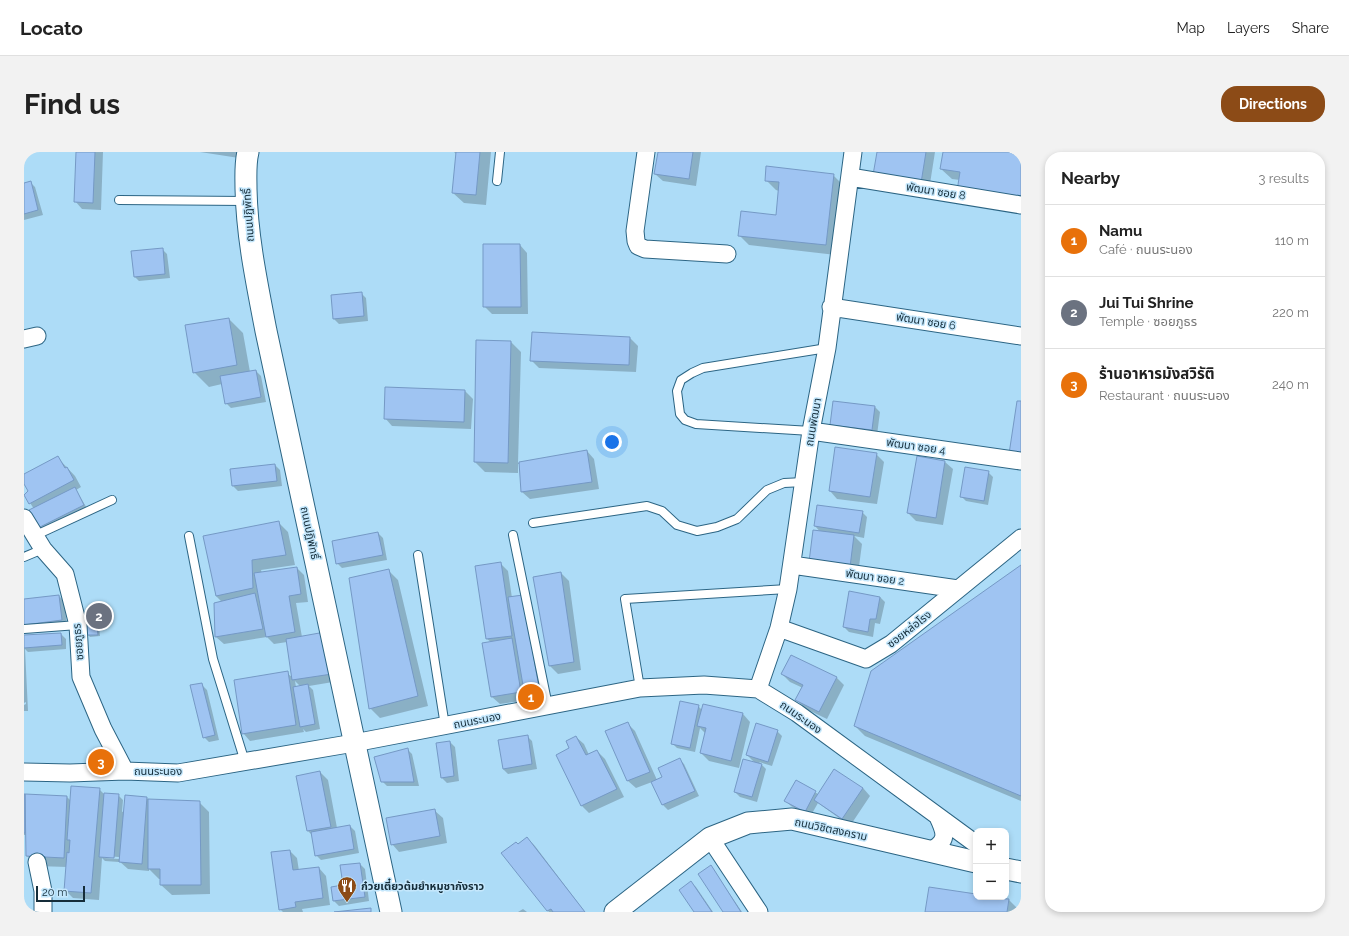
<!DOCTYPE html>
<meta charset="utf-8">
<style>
body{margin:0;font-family:Raleway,"Noto Sans Thai",sans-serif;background:#f2f2f2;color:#222}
.controls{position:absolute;right:12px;bottom:12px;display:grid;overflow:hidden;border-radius:8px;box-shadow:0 2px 6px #0003}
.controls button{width:36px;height:36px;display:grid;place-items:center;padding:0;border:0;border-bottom:1px solid #e0e0e0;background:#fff;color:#222;font:20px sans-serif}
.scale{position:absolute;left:12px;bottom:10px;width:49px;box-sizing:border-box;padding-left:4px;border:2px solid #152d3a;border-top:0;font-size:11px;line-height:14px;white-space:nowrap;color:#152d3a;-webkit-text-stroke:3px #c4e7fc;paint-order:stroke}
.you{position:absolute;left:588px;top:290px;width:14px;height:14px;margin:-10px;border:3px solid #fff;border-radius:50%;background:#1a73e8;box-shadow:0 0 0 6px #1a73e833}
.badge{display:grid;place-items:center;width:26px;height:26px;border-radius:50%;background:#8c4b17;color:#fff;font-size:13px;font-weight:700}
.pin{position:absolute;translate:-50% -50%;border:2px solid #fff;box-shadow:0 1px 4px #0006}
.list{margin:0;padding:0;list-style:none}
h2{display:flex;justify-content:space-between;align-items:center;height:52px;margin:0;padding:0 16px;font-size:17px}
h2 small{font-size:13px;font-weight:400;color:#767676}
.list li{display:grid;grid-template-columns:26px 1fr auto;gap:12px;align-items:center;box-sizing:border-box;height:72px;padding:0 16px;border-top:1px solid #e0e0e0}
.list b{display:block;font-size:15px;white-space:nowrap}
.list p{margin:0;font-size:13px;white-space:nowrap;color:#767676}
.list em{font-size:13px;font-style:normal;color:#767676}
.map{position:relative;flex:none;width:997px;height:760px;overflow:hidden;border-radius:16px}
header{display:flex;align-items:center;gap:24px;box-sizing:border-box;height:56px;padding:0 20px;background:#fff;border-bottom:1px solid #e0e0e0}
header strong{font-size:19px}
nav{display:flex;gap:22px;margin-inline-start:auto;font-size:14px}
.intro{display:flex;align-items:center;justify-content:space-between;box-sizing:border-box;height:96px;padding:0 24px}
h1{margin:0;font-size:28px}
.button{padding:10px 18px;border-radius:16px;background:#8c4b17;color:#fff;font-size:14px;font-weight:700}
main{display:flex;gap:24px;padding:0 24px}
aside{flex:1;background:#fff;border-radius:16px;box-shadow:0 2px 6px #0003}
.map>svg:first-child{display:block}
.shadow{fill:#0003;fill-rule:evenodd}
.building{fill:#9fc4f2;stroke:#7599c5}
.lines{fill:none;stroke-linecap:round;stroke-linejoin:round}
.service-casing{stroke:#2c6584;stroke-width:10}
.minor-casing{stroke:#2c6584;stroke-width:19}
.tertiary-casing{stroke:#2c6584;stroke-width:23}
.service{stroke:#fff;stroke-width:8}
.minor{stroke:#fff;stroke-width:17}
.tertiary{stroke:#fff;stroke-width:21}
.labels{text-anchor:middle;stroke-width:3;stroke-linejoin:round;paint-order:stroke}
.street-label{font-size:11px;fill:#152d3a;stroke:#c4e7fc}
.poi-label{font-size:11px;font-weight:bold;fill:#152d3a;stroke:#c4e7fc;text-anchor:start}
</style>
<header>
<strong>Locato</strong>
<nav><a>Map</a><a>Layers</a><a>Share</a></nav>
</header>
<div class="intro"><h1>Find us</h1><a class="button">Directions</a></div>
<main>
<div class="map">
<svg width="997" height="760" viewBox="0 0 997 760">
<rect width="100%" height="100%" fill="#addcf7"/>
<path class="shadow" d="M53,0H79L77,58L58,57L51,49Z
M176,0H216L215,6Z
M430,0H467L462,53L440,51L429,41L433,3Z
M635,0H677L672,34L639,29L631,22Z
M854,0H911L905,38Z
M920,0H997L936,28L928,27L917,17Z
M809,23L819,33L812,103L725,93L715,83L753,64L755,39L752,38L742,28Z
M6,30L11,35L19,63L0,68V32Z
M496,93L503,101L504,162H468L460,154Z
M138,97L143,102L146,126L115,129L110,124Z
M337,141L342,146L344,169L315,172L310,167L308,144Z
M205,167L219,181L226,220L232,219L237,224L242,250L207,256L202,251L198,232L185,235L170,220Z
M606,186L614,194L612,220L515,216L507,208Z
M487,190L497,200L494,311L563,299L570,307L575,337L506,347L498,340L496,312H494V321L461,320L451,310Z
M362,236L441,239L449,247L447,277L368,274L361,266Z
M851,255L856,260L853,283L812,278L807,273Z
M852,302L860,310L853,352L813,347L806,339Z
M33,305L51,324L57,335L52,338L64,358L20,381L15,376L10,357L1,343L5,340L0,330V323Z
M921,310L929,317L919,373L892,369L884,361Z
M251,313L256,318L258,334L214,339L209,334Z
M964,320L969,325L964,353L942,349L937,344Z
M838,360L843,365L840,386L830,384L838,392L834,422L791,374Z
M254,370L264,380L271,413L237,418L238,421L273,416L280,423L284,450L272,451L278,485L315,529L285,534L289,538L296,577L282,580L279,577L280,580L226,589L219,581L263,521L269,526L263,490L250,492L243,485L200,492L192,485L198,450L192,444L180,385ZM271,529L276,534L272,535Z
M354,381L359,386L363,408L318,416L313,411Z
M476,411L484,419L488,446L499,444L522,543L509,546L503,540L504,548L476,552L468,545L467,490L463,487L452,415Z
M997,415V649L841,584L831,574Z
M364,418L374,428L404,554L356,566L346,556Z
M537,421L545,429L557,518L534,522L526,514L510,426Z
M35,444L40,449L43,473L6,477L1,472L0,448Z
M856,445L861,450L856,472L851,471L849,485L825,480L820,475Z
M72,463L74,465L76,484L66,485L64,483Z
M37,482L42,487V497L4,500L1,497L4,559H0V553L2,552V550L0,551V484Z
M767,504L813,526L820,533L803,567L780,556L773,548L779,536L766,530L758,522Z
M178,533L183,538L195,588L185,590L180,585Z
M674,554L678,558L719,562L726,570L715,616L685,609L677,601L682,582L676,576L671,600L653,596L648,591Z
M603,571L611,579L633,628L639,625L655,607L660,612L675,644L644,658L639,653L628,630L612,636L604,629L583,580Z
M753,579L758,584L748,614L735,610L742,617L733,650L716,645L711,640L731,611L723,603Z
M503,584L508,589L513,617L484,622L479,617Z
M552,585L560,592L565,603L573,599L581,607L600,645L565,661L558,654L547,597Z
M426,590L431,595L435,629L423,631L418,626L413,592Z
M383,597L388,602L395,634H363L358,629Z
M296,620L304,628L313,676L326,674L331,679L335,701L297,708L292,703L289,684L284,679L273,625Z
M772,629L794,642L839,636L846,644L826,674L794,651L786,665L767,654L762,649Z
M75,637L80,642L94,643L99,648L98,660L123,646L125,648L175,650L185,660L186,742L148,743L137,733V727H135L125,717V719L104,717L95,709V710L81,709L78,706L75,748L49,746L41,738L43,715L13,714L3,704V683H0V643L43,645L47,649ZM80,704L95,705V707L80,706Z
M411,659L419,666L423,691L375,700L368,692Z
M503,686L511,694L561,760H525L478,701Z
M266,699L273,706L275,719L295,716L302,724L306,753L278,757L279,760H259L256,757Z
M336,712L341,717L345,749L315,754L310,749Z
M686,715L691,720L718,760H700Z
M667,731L672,735L689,760H671Z
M952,743V745L985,748L993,756L992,760H902Z
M499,757L503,760H494Z"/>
<path class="building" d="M52,0H71L69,51L50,50Z
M432,0H456L452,43L428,41Z
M634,0H669L665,27L630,22Z
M853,0H902L897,31L849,23Z
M919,0H997V48L933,39L936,20L916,17Z
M742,14L810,22L802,93L714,84L717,59L752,63L755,30L741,29Z
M7,29L14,58L0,62V31Z
M459,92H496L497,155H459Z
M139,96L141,122L110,125L107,99Z
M338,140L340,164L309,167L307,143Z
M205,166L213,213L169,221L161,173Z
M508,180L606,185L605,213L506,209Z
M452,188L487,189L484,311L450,310Z
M232,218L237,245L201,252L196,224Z
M361,235L441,238L440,270L360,267Z
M809,249L851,254L848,278L806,273Z
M993,249H997V303L985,302Z
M811,295L853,301L846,345L805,339Z
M563,298L568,330L497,340L495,310Z
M34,304L41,316L43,315L50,328L5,352L0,343L4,339L0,332V322Z
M893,304L921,309L912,366L883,361Z
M251,312L253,329L208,334L206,317Z
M941,315L965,319L960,349L936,345Z
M51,335L60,353L14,376L5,358Z
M793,353L839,359L835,381L790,374Z
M255,369L262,403L228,408L229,436L192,444L179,384Z
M789,378L830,383L826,415L785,410Z
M354,380L359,403L312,412L308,389Z
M477,410L488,484L462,487L451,414Z
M997,413V644L830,574L847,519Z
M273,415L277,442L265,444L271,480L242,485L230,421Z
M365,417L394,544L345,557L325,426Z
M537,420L550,510L525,514L509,425Z
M825,439L856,445L852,467H846L844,480L819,475Z
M231,441L239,477L191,485L190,451Z
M35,443L38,468L0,473V447Z
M499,443L515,536L500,539L484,445Z
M61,462H72L74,483H63Z
M301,480L308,522L268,528L262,487Z
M37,481L38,493L0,496V483Z
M488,486L497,540L467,545L458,491Z
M767,503L813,525L795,560L771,548L779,533L757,522Z
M264,519L272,573L218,582L210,528Z
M178,531L191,583L179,586L166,533Z
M284,532L291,572L276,575L269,535Z
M656,549L675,553L666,596L647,592Z
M679,552L719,561L707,609L676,601L682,576L673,574Z
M604,570L626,620L603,629L581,579Z
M732,571L754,578L744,610L722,603Z
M504,583L508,612L479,617L474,588Z
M552,584L562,603L573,598L593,637L557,654L532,603L545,596L542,589Z
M426,589L430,624L417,626L412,591Z
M384,596L390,630H357L350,605Z
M656,606L671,639L638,653L627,630L638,625L634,616Z
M719,607L738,612L728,645L710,640Z
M810,617L839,636L818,667L790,648Z
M296,619L307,675L283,679L272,624Z
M772,628L792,639L781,660L760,649Z
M47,634L76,636L67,741L40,739L43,700L45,701L46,688H43Z
M80,641L95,642L90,706L75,705Z
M0,642H1V681H0Z
M1,642L43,644L40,706L2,704Z
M101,643L123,645L118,712L95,710Z
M124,647L176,649L177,733H136V717H124Z
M411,657L416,684L367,693L362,666Z
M326,673L330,697L291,704L287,680Z
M503,685L561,760H529L527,757L523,759L477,701L492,690L494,692Z
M266,698L269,718L295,715L299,746L271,750L272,755L255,758L247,700Z
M336,711L341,745L309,749L307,735L319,733L316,713Z
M687,713L717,760H699L674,722Z
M667,729L688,760H670L655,738Z
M905,735L952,742V745L985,747L983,760H901Z
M347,756V760H310Z"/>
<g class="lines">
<defs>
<path id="service" d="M473,29L476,0
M95,48L222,49
M787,279L672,272L661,268L656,262L653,239L657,228L668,221L679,216L803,196
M509,371L623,354L638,359L653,373L673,379L693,375L713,367L743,338L760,331L780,330
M489,383L524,554
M10,384L88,348
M165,384L189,507L221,610
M394,403L421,574
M0,405L19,397
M0,477L54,473
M616,536L601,447L764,437"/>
<path id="minor" d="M622,0L611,79L612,89L614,94L621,97L703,102
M826,25L997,53
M807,155L997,184
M0,187L13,184
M787,279L997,309
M0,366L19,397L41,422L54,473L57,525L79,577L101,619
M768,413L934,437
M755,476L842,507L867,492L997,386
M734,537L755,476L764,437L787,279L803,196L829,0
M0,620L46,621L101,619L154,621L330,591L616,536L680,533L734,537L773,561L952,692
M686,686L735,760
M906,699C924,689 922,682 914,665
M13,710L19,739V760"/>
<path id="tertiary" d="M224,0C221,12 222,24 222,37C223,85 233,132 242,179L367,760
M982,717L997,720
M591,760L686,686L724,671L768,667L952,710"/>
</defs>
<use href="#service" class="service-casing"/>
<use href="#minor" class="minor-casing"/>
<use href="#tertiary" class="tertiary-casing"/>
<use href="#service" class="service"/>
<use href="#minor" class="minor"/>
<use href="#tertiary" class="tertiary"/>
</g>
<defs>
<symbol id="restaurant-pin" viewBox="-11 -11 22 30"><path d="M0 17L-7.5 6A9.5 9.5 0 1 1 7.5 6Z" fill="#8c4b17" stroke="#c4e7fc"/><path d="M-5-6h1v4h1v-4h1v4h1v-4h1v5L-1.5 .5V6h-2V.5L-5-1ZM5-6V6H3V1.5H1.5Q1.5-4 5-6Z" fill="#fff"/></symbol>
</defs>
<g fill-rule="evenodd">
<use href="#restaurant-pin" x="312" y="723" width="22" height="30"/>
</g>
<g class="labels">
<g class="street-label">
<text transform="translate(912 39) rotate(9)" y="4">พัฒนา ซอย 8</text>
<text transform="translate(224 63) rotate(-94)" y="4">ถนนปฏิพัทธิ์</text>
<text transform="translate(902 169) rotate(9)" y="4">พัฒนา ซอย 6</text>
<text transform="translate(789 270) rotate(-80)" y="4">ถนนพัฒนา</text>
<text transform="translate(892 294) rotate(8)" y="4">พัฒนา ซอย 4</text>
<text transform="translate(286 381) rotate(78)" y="4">ถนนปฏิพัทธิ์</text>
<text transform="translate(851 425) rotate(8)" y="4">พัฒนา ซอย 2</text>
<text transform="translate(885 477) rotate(-38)" y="4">ซอยหล่อโรง</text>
<text transform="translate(54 490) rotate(-95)" y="4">ซอยภูธร</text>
<text transform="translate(777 565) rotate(35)" y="4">ถนนระนอง</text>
<text transform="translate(453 568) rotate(-11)" y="4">ถนนระนอง</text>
<text x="134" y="623">ถนนระนอง</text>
<text transform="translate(807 677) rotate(12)" y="4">ถนนวิชิตสงคราม</text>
</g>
<g class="poi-label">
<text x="337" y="738">ก๋วยเตี๋ยวต้มยำหมูชากังราว</text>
</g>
</g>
</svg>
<div class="controls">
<button>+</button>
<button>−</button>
</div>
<div class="scale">20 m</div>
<div class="you"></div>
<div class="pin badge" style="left:507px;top:545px;background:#e8710a">1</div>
<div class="pin badge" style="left:75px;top:464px;background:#6b7280">2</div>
<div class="pin badge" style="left:77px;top:610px;background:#e8710a">3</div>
</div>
<aside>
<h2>Nearby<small>3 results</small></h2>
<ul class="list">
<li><span class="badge" style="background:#e8710a">1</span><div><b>Namu</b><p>Café · ถนนระนอง</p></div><em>110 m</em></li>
<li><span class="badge" style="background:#6b7280">2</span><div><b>Jui Tui Shrine</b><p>Temple · ซอยภูธร</p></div><em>220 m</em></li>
<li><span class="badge" style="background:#e8710a">3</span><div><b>ร้านอาหารมังสวิรัติ</b><p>Restaurant · ถนนระนอง</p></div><em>240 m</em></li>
</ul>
</aside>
</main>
